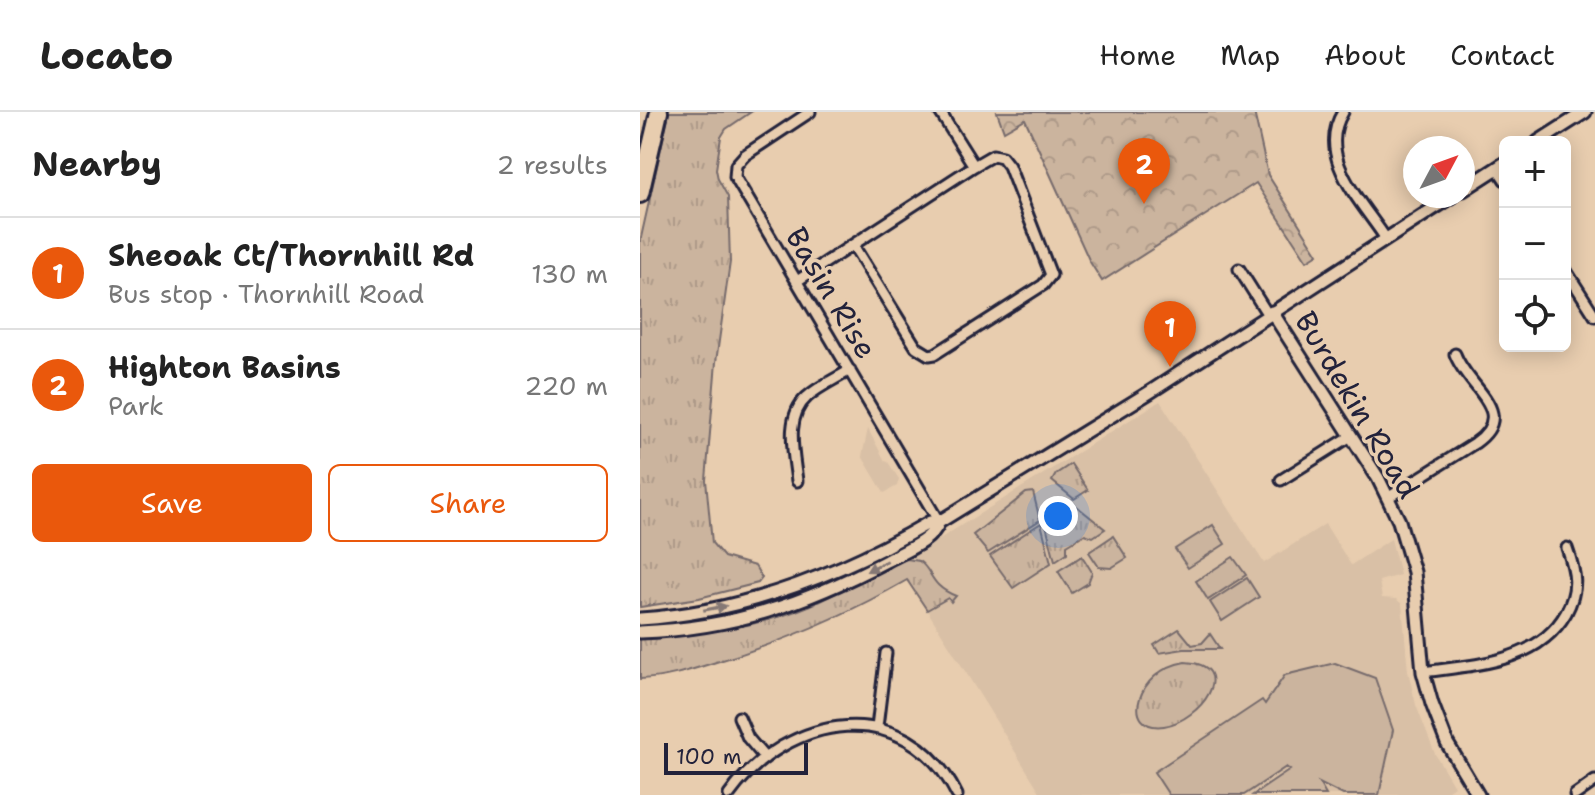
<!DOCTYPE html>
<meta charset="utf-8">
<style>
body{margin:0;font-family:"Shantell Sans",sans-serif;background:#f6f6f6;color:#222}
.controls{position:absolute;right:24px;top:24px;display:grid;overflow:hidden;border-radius:12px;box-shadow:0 4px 20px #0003}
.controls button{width:72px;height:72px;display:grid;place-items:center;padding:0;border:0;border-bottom:2px solid #e0e0e0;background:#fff;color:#222;font:40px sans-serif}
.compass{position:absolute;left:763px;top:24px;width:72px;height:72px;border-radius:50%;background:#fff;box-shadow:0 4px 20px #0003;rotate:49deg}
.scale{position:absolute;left:24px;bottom:20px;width:144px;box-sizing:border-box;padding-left:8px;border:4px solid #22223b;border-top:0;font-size:22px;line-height:28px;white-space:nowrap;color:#22223b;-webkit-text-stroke:6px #e8cdaf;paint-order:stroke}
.you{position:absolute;left:418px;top:404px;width:28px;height:28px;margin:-20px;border:6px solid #fff;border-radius:50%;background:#1a73e8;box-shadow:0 0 0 12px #1a73e833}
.badge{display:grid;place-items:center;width:52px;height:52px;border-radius:50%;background:#ea580c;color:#fff;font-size:26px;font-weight:700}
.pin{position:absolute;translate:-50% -66px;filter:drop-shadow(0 2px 4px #0008)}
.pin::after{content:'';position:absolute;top:42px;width:28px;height:24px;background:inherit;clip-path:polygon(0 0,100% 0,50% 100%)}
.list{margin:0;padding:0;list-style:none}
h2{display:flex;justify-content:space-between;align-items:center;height:104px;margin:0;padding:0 32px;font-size:34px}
h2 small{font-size:26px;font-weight:400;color:#767676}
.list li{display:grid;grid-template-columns:52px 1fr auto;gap:24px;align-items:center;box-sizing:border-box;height:112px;padding:0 32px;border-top:2px solid #e0e0e0}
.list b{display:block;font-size:30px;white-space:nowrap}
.list p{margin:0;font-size:26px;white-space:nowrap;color:#767676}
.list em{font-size:26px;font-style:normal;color:#767676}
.actions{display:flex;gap:16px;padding:24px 32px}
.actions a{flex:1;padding:18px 0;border:2px solid #ea580c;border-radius:12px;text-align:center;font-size:28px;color:#ea580c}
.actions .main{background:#ea580c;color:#fff}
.icon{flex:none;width:44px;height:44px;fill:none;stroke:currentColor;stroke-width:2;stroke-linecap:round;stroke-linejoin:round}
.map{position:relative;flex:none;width:955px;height:683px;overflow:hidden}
header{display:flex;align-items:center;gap:48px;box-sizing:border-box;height:112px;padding:0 40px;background:#fff;border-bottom:2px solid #e0e0e0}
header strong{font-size:38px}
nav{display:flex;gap:44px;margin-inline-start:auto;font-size:28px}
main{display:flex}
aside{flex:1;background:#fff}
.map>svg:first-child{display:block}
.built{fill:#d9c0a6}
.grass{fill:url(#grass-tufts);stroke:#766b6c;stroke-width:2}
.park{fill:url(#park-crowns);stroke:#766b6c;stroke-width:2}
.pitch{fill:#cbb49e;stroke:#766b6c;stroke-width:2}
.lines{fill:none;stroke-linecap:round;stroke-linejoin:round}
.minor-casing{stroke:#22223b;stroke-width:15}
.tertiary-casing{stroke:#22223b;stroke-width:17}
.motorway-casing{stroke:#22223b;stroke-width:22}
.minor{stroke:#e8cdaf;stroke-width:9}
.tertiary{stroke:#e8cdaf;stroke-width:11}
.motorway{stroke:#e8cdaf;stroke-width:16}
.oneway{fill:#857875}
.labels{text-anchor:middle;stroke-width:7;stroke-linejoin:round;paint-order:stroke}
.street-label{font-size:30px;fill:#22223b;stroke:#e8cdaf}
</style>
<header>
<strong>Locato</strong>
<nav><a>Home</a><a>Map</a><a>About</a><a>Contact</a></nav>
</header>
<main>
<aside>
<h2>Nearby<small>2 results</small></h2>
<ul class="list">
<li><span class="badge">1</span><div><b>Sheoak Ct/Thornhill Rd</b><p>Bus stop · Thornhill Road</p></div><em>130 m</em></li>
<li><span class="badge">2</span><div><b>Highton Basins</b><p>Park</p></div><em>220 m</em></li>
</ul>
<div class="actions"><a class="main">Save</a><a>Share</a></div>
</aside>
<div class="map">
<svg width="955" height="683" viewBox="0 0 955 683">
<defs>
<pattern id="grass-tufts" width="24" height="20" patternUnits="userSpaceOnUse" patternTransform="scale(2)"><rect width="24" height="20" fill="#cbb49e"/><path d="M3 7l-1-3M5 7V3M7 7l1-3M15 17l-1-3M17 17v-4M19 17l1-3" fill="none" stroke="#ae9a89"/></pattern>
<pattern id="park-crowns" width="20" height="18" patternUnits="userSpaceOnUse" patternTransform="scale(2)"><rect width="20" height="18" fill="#cbb49e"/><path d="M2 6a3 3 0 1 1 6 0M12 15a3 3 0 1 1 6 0" fill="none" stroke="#ae9a89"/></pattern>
</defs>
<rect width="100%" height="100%" fill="#e8cdaf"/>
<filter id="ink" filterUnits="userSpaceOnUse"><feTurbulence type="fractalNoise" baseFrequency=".0125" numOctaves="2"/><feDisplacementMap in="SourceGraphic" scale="16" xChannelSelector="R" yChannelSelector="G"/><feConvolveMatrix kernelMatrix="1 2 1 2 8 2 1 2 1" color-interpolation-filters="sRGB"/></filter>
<g filter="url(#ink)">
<path class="built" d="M520,289L624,451L685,412L711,453L751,427L760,463L739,469L742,486L756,487L762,492L768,559L776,593L795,642L814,674L801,683H402L287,498L299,491L269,446Z
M228,317L245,349L248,350L259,367L257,374L244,381L222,344Z"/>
<path class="grass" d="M29,0H111L86,17L81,25L76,57L78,67L88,85L90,150L76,250L66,368L72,431L84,445L115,454L122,466L118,471L59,486L0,495V130Z
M431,352L448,378L434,387L412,369L416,362Z
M393,380L400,408L348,441L333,423L386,381Z
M434,392L465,417L453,425L445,422L427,433V441L415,449L405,409Z
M401,411L411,451L373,476L350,444Z
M473,424L487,446L471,456L459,455L449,440Z
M442,444L452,460L448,471L432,481L418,459Z
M266,447C268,447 278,449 279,449C293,458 289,474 316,484L311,490L308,486L287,498L267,468C206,503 141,531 73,551C48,559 26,566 0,567V526C58,523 117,516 171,493C202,480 235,457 266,447Z
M539,517L552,533L562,531L570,522L580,537H544L519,541L514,533Z
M545,550C601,553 560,609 524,614C480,620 496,558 545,550Z"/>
<path class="park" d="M357,0H614L628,63L678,142L667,149L616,71L462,169L450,150L385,7L364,19Z"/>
<path class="pitch" d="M573,413L585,432L548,456L535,437Z
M593,445L606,463L568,488L556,469Z
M607,466L619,485L582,509L570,490Z
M695,551L735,566L753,618L739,683H703L679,671L686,683H613L650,658L646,655L604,683H529L514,660L622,588L625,592L645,563Z"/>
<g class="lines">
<defs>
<path id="minor" d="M170,0L105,43L96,53L95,65L299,410
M300,0L334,54
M703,0C675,45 723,91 746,127
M857,56L865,68
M599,157L628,203
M925,157L955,204
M157,169L334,54L353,43L362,45L369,54L411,163L403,173L295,242L289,243L276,235L213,133
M641,368L711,324
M157,369C154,343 144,305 167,285C179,274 196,267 210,258
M749,385L835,331C879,300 827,276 815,242
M783,560C834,553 898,551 926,501C939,477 936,461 927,436
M99,605L108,626L125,646
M237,615L246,541
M89,683C147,602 267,581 317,683
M935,683L955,669"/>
<path id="tertiary" d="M898,30L945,0
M823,78L865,51
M632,200L738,366L759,409L774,460L783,560L792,592L807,631L838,683
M0,507C105,500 201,462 290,410H299L510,280L813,84
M0,520C92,517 166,491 246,449C264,439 291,430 299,410"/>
<path id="motorway" d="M0,82L19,0"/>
</defs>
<use href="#minor" class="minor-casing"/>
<use href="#tertiary" class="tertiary-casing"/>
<use href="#motorway" class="motorway-casing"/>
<use href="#minor" class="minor"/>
<use href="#tertiary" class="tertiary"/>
<use href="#motorway" class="motorway"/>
</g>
<defs><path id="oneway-solid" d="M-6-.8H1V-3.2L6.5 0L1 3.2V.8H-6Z" transform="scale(2)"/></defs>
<g class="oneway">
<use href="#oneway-solid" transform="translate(237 454) rotate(152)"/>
<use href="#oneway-solid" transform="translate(75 496) rotate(-11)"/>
</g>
</g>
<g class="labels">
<g class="street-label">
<text transform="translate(191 181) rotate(59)" y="10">Basin Rise</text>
<text transform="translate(717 293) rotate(59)" y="10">Burdekin Road</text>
</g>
</g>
</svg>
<div class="controls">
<button>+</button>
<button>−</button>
<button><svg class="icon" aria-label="locate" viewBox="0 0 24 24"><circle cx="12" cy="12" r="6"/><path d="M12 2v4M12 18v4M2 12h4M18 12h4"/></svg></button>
</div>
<svg class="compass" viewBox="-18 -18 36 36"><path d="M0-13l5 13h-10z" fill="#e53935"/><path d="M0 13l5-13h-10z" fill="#767676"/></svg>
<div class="scale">100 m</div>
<div class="you"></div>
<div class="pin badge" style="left:530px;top:255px">1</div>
<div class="pin badge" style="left:504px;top:92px">2</div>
</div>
</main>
